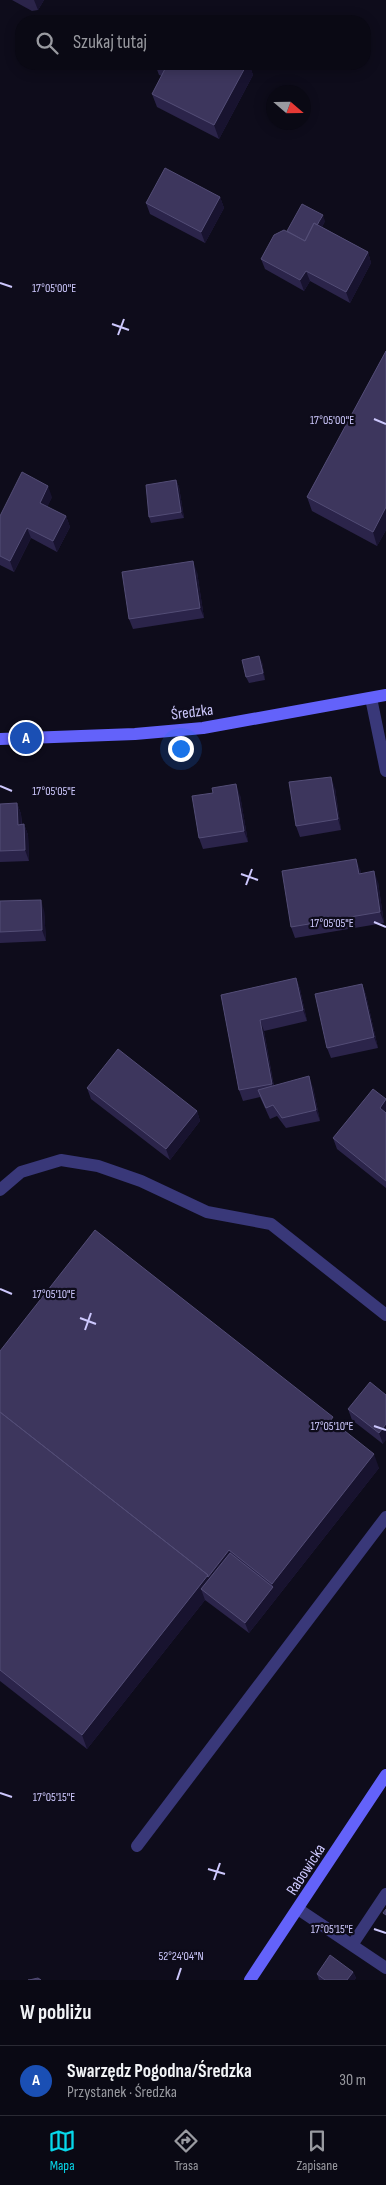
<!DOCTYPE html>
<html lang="pl">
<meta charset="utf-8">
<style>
body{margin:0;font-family:"Sofia Sans Condensed",sans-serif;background:#13121d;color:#f1f3f6}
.compass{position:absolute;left:266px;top:85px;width:45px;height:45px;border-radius:50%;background:#0a0914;box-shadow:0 2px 12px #0003;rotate:110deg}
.you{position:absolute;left:180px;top:748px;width:18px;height:18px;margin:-12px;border:4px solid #fff;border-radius:50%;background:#1a73e8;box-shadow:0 0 0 8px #1a73e833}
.badge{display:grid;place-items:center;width:32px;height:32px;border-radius:50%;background:#07d7ea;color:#fff;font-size:16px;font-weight:700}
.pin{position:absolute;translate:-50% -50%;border:2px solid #fff;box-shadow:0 1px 5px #0006}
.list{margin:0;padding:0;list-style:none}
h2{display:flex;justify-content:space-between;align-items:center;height:65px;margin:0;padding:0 20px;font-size:21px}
h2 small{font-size:16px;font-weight:400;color:#999aa0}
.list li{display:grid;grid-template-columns:32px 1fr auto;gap:15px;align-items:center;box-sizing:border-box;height:70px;padding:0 20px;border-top:1px solid #2a2a34}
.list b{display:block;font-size:19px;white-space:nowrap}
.list p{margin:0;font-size:16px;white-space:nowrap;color:#999aa0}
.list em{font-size:16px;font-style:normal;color:#999aa0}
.icon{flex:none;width:28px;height:28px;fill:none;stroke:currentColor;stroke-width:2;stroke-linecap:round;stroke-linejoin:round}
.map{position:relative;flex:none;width:386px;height:1980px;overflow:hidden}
.search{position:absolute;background:#0a0914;box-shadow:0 2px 12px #0003;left:15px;right:15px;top:15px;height:55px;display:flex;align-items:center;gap:12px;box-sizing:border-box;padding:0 18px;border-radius:20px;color:#999aa0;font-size:19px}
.sheet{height:135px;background:#0a0914}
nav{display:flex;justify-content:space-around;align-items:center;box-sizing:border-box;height:70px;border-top:1px solid #2a2a34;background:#0a0914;font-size:14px;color:#999aa0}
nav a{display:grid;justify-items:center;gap:2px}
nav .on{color:#07d7ea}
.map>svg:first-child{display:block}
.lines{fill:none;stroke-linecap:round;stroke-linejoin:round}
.lane{stroke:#393879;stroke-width:12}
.street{stroke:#393879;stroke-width:12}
.secondary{stroke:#6362fa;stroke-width:12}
.wall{fill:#2b244a}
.shaded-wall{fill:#18132f}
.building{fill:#3d365d;stroke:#534d76}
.ticks{fill:none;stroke:#cdc8fd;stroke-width:2}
.labels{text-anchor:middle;stroke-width:4.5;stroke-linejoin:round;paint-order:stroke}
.street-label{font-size:16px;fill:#cdc8fd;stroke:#0e0c1b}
.ticks-label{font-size:12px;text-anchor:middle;fill:#cdc8fd;stroke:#0e0c1b;stroke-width:4.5;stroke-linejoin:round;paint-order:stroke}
</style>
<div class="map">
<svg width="386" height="1980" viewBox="0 0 386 1980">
<rect width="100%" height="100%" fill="#0e0c1b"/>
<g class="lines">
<path class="lane" d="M0,1190L21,1172L61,1160L98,1166L141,1181L207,1212L271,1224L386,1315
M137,1846L386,1517
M298,1909L386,1968
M352,1945L386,1894"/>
<path class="street" d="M371,698L386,771"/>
<path class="secondary" d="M0,739L135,734L203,728L386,695
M250,1980L386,1775"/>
</g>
<path class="wall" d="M12,0H44L38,10L32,11Z
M155,64H249L253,75L219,139L157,107L152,94L162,76L159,75Z
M220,197L224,208L205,243L150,214L146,203Z
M325,221L322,227L368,252L371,263L350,303L310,281L304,291L265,269L261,259L287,231Z
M386,351V530L377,546L312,511L307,497Z
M176,480L179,487L184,518L151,523L149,517Z
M52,497L47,507L66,516L70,527L57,552L31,538L14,572L0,565V516Z
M197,572L204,618L133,629L129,619Z
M262,662L265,680L249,683L246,677Z
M335,788L341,830L300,837L296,826Z
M213,793L240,795L248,842L203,849L199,838Z
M17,803L21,814L22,824H24L28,835L29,861L0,862V804Z
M360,869L361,874L378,882L384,923L295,938L291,927Z
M0,901L44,910L46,941L0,943Z
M296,978L300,989L307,1021L264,1031L274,1086L313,1087L320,1121L286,1128L277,1116L270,1119L260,1097L243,1101L239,1090L221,995Z
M362,984L366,995L378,1048L331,1058L327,1048Z
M87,1088L197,1111L200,1121L170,1160L91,1099Z
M386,1099V1188L337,1149L333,1138Z
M0,1351L335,1423L379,1468L249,1633L205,1600L87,1749L0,1681Z
M386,1395L383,1444L352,1420L348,1409Z
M353,1972L356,1978L354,1980H319L317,1974Z"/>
<path class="shaded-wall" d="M34,0H44L38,10Z
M247,64H249L253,75L219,139L214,125Z
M220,197L224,208L205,243L201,232Z
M323,215L325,221L309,252L307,246Z
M368,252L371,263L350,303L346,292Z
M306,271L310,281L304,291L300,280Z
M176,480L179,487L184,518L181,512Z
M48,486L52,497L44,514L40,503Z
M386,507V530L377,546L373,532Z
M66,516L70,527L57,552L53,541Z
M27,528L31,538L14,572L10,561Z
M193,561L197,572L204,618L200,608Z
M259,656L262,662L265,680L263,673Z
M331,777L335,788L341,830L338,819Z
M236,784L240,795L248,842L244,831Z
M17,803L21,814L22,835L18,825Z
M24,824L28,835L29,861L25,850Z
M356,859L360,869L363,885L359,874Z
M374,871L378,882L384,923L380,912Z
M41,900L44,910L46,941L42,930Z
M296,978L300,989L307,1021L303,1010Z
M362,984L366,995L378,1048L374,1037Z
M260,1020L264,1031L275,1094L272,1084Z
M309,1076L313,1087L320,1121L316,1110Z
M386,1100V1116L380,1108Z
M197,1111L200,1121L170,1160L166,1149Z
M386,1424V1440L383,1444L379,1433Z
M374,1454L379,1468L249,1633L245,1623L273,1587L272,1584Z
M229,1550L234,1564L201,1589L205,1600L87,1749L82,1735L208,1575Z
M353,1972L356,1978L354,1980H347Z"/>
<path class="building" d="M159,64H247L214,125L152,94L166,67Z
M165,168L220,197L201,232L146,203Z
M302,204L323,215L317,225L314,223L305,241L287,231Z
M314,223L368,252L346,292L306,271L300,280L261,259L274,235L284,230L305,241Z
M386,351V507L373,532L307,497Z
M22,472L48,486L40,503L66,516L53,541L27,528L10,561L0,556V516Z
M176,480L181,512L149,517L146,485Z
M193,561L200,608L129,619L122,572Z
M259,656L263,673L246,677L242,660Z
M331,777L338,819L296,826L289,782Z
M236,784L244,831L199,838L192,796L213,793L212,788Z
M17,803L18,825L24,824L25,850L0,851V804Z
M356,859L359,874L374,871L380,912L291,927L282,871Z
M41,900L42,930L0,932V901Z
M296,978L303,1010L260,1020L272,1084L239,1090L221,995Z
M362,984L374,1037L327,1048L315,994Z
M118,1049L197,1111L166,1149L87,1088Z
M309,1076L316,1110L282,1118L273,1105L266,1108L258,1090Z
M373,1089L386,1099L380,1108L386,1113V1181L333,1138Z
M95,1230L333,1417L331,1420L374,1454L272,1584L229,1550L208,1577L207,1576L208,1575L0,1412V1351Z
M370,1382L386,1395V1424L379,1433L348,1409Z
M0,1412L208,1575L82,1735L0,1670Z
M230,1553L273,1587L245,1623L201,1589Z
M386,1909V1915L383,1913Z
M330,1955L353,1972L347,1980H325L317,1974Z
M38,1978L41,1980H28H29Z"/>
<path class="ticks" d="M0,283L12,287M112,324L129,330M118,335L124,319M374,419L386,424M0,786L12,791M241,874L258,880M246,885L252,869M374,922L386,927M0,1289L12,1294M80,1318L96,1324M85,1330L91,1313M374,1426L386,1430M0,1793L12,1797M208,1869L225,1874M214,1880L220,1863M374,1929L386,1933M177,1980L181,1968"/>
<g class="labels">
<g class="street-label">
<text transform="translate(192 711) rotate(-7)" y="6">Średzka</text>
<text transform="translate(305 1869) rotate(-57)" y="6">Rabowicka</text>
</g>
</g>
<g class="ticks-label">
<text x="54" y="292">17°05'00"E</text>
<text x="332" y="424">17°05'00"E</text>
<text x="54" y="795">17°05'05"E</text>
<text x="332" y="927">17°05'05"E</text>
<text x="54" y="1298">17°05'10"E</text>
<text x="332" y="1430">17°05'10"E</text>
<text x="54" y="1801">17°05'15"E</text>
<text x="332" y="1933">17°05'15"E</text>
<text x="181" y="1960">52°24'04"N</text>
</g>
</svg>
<svg class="compass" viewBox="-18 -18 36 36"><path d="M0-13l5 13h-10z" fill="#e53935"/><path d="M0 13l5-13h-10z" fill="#999aa0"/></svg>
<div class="you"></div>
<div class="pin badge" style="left:26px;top:738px;background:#1a4fb4">A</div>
<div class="search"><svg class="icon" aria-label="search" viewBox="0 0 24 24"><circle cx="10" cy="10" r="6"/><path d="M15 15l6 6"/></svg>Szukaj tutaj</div>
</div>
<section class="sheet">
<h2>W pobliżu<small></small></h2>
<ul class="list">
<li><span class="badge" style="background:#1a4fb4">A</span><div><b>Swarzędz Pogodna/Średzka</b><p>Przystanek · Średzka</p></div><em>30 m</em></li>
</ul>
</section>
<nav>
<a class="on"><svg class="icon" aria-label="map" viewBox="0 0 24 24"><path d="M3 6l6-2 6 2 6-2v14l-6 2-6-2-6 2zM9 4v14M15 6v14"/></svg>Mapa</a>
<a><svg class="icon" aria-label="directions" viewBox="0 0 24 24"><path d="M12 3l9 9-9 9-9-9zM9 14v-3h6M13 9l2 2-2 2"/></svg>Trasa</a>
<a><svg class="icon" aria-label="saved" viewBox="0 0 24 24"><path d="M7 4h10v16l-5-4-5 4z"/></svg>Zapisane</a>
</nav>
